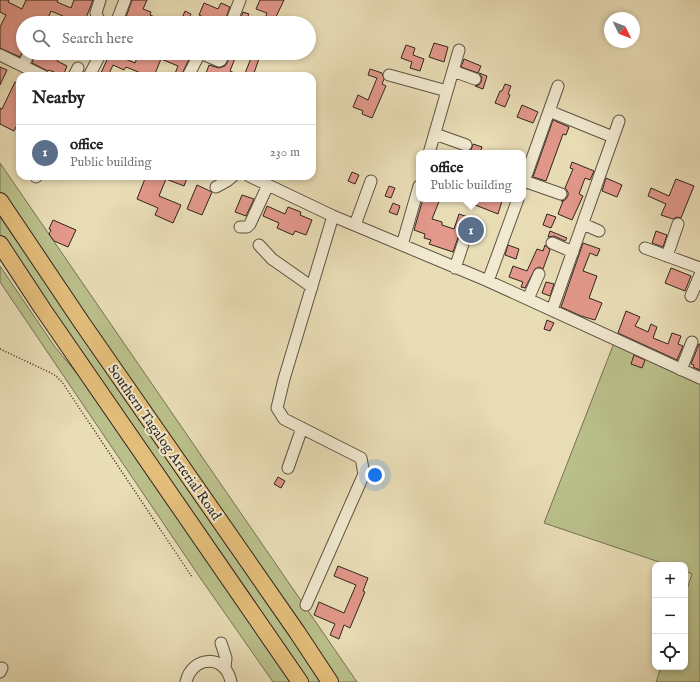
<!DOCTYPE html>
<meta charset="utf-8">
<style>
body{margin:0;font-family:"IM FELL English",serif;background:#f6f6f6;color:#222}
.controls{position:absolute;right:12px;bottom:12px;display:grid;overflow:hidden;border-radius:8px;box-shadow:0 2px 6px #0003}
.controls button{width:36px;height:36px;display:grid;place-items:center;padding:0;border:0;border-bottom:1px solid #e0e0e0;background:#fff;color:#222;font:20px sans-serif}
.compass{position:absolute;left:604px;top:12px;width:36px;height:36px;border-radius:50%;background:#fff;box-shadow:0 2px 6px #0003;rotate:133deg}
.you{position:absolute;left:375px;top:475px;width:14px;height:14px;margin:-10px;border:3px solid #fff;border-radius:50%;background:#1a73e8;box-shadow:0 0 0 6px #1a73e833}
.badge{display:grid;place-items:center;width:26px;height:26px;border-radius:50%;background:#7c3aed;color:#fff;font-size:13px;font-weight:700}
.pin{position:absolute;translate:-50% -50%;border:2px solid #fff;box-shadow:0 1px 4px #0006}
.popup{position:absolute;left:416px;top:150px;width:110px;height:52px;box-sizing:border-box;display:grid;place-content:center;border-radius:8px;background:#fff;filter:drop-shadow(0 1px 3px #0005);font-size:13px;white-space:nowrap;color:#767676}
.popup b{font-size:15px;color:#222}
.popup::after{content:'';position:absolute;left:50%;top:100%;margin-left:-8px;border:8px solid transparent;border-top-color:#fff}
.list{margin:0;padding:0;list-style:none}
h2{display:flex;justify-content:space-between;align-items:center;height:52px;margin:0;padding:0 16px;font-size:17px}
h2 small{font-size:13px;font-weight:400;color:#767676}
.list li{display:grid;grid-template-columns:26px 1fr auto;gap:12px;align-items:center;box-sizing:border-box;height:56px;padding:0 16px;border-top:1px solid #e0e0e0}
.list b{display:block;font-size:15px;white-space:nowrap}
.list p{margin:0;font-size:13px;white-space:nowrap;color:#767676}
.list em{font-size:13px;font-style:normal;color:#767676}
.icon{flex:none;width:22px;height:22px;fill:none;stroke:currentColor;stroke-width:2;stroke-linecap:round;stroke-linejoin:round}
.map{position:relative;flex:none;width:700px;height:682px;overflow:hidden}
.search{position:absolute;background:#fff;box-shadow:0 2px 6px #0003;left:16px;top:16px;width:300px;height:44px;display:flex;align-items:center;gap:10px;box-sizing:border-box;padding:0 14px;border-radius:22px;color:#767676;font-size:15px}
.panel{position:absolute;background:#fff;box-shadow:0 2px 6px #0003;left:16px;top:72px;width:300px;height:108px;border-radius:12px}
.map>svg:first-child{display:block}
.green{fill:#bac08b;stroke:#747254}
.building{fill:#e2988a;stroke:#2f251d}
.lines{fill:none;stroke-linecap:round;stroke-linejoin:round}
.minor-casing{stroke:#5e5343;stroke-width:13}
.highway-casing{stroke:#2f251d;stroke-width:18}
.path{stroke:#2f251d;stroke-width:1.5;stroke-dasharray:1 2;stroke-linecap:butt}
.minor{stroke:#f1e9d0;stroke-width:11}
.highway{stroke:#e4be7b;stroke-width:16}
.labels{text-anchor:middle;stroke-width:4;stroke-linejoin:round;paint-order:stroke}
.street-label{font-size:14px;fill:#2f251d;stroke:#f1e9d0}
</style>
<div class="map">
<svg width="700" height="682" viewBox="0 0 700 682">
<rect width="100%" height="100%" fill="#e9ddb6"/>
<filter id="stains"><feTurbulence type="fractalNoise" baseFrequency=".005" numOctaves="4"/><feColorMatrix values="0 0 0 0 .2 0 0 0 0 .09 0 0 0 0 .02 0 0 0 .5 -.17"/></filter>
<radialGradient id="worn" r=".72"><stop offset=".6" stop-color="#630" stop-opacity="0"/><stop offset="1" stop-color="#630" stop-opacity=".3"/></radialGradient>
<path class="green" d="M0,163L357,682H336L0,193Z
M0,210L323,682H305L0,238Z
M0,266L55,347L80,377L141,463L292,682H273L201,579L0,282Z
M614,343L700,380V682H656L661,667H685V595L692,574L685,571V565H668L544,523Z"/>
<path class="building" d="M0,0H9L8,2L22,9L26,0H58L57,2L71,8L74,0H93L84,23H59L63,16L51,11L46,23H23V50L20,57L0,48V27L6,15L0,12Z
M132,0H147L143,9L151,12L150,15L169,23H124Z
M260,0H284L273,23H263L267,13L256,9Z
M204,3L218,9L221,3L230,7L224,23H211L212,21L199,15Z
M185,11L191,14L187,23H180Z
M243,12L249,14L245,22L240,20Z
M434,43L448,47L444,62L429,57Z
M406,45L415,48L413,55L424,59L420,71L410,68L412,62L401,58Z
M36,53H61L57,61L67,66L63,76L49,70L48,71L32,63Z
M110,53H117L116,55L135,63L138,56L140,57L142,53H163L182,60L184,54L190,57L181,76H174L178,66L161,59L154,76H142L143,74L126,67L124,70L113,65L108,76H101V73Z
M231,53H237L230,71L241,76H205L209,65L219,68L225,66L227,63Z
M253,53H261L253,76H244Z
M464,59L481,66L478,73L461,67Z
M0,67L7,70L0,85Z
M370,69L382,73L384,79L382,84L386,86L372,118L362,114L363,111L353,107L358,95L368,100L377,78L368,75Z
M479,73L487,76L483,89L475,86L479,85L481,82L482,77Z
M15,82L20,84V119L14,131L0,124V108L2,109Z
M505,84L511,86L508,94L510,95L505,107L495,103L500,91H502Z
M522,105L538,112L533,123L517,117Z
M553,120L569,127L566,135L563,134L546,181L533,177Z
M473,144L482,147L480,153H467L471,150Z
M572,162L594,171L590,180L585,178L579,194L583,196L572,220L558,214L563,201H561L565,200L568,196V192L565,188L573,169L570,168Z
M352,172L359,175L355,184L348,181Z
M146,176H188L184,186L166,179L159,196L181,205L173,223L155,215L158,208L137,199Z
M606,178L622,185L617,197L602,191Z
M676,179L694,186L681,218L677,217L673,219L661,215L666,204L648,196L651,188L669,196Z
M197,185L212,192L202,215L187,209Z
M389,186L395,188L391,198L385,196Z
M242,195L254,199L246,216L235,212Z
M423,199H440L432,219L442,222V225L454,229L459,214L471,218L470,219L465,221L463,223L453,252L429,244L431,240L424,238L425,234L414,230Z
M460,199H496L502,201L498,214Z
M393,203L400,206L397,215L389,212Z
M267,206L285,214L288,207L301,212L300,215L312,220L306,235L295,231L293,235L277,228L279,223L263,216Z
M547,214L556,217L551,228L543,225Z
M53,220L76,230L68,247L54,241L49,234L51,230L49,229Z
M550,231L567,238L565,241L554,236L548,237Z
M656,231L667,235L663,247L652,243Z
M583,243L600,249L597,256L590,253L583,271L597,276L589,298L602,303L595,320L581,316L561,307Z
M508,245L519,249L516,259L505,255Z
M545,245L550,250L543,269L539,267L535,269L525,288L521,287L523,282L509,277L513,266L527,271L537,249L543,251Z
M671,268L691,276L685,291L665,283Z
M546,282L554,284L550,296L542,293Z
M626,311L640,317L635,326L648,332L651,324L657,327L653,338L668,344L672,333L681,336L678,344L683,346L677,360L618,333Z
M547,320L554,323L550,331L544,329Z
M699,344H700V370L693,367L694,365L691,364Z
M634,355L645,360L642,368L631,364Z
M278,477L285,481L281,488L274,484Z
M338,566L368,578L363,591L365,592L350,628L344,625L339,639L330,635L335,624L314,615L319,602L344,613L356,585L334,576Z"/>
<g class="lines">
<defs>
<path id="minor" d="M100,0L96,13L100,23
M116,23L125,0
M231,23L240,0
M0,55L43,76
M23,66L29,53
M453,71L475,79
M389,75L447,91
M74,76L78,68
M89,76L101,53
M188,76L200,53L219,61L221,60L224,53
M549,111L613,137
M435,134L466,145
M429,153L459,50
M249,176L333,216L488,281L700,378
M36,177L37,176
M524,181L561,194
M523,184L558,86
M216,187L227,181L233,176
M583,224L599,231
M355,225L371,181
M240,227H247L250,224L268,185
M552,243L573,252
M259,245L272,259L312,287
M402,245L419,186
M645,248L700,268
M667,256L678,224
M455,268L469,226
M488,281L518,199
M691,296L700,275
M528,299L539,274
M552,310L619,121
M681,370L692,342
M288,468L302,428
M306,605L364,474L361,458L284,419L277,408L284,379L333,216
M221,643L226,658L225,668
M0,672L2,668
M186,682C192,655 226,654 231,682"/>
<path id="highway" d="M0,201L82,323L297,632L330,682
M0,244L42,308L300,682"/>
</defs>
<use href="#minor" class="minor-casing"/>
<use href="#highway" class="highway-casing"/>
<path class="path" d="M0,349L49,372L56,376L62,382L192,577"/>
<use href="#minor" class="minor"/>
<use href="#highway" class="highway"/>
</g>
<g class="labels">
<g class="street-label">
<text transform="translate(165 442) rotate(55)" y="5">Southern Tagalog Arterial Road</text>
</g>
</g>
<rect width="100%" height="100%" filter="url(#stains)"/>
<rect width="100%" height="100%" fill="url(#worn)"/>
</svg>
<div class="controls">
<button>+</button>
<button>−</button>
<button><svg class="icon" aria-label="locate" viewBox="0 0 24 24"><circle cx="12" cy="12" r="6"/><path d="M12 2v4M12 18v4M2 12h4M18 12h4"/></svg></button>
</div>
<svg class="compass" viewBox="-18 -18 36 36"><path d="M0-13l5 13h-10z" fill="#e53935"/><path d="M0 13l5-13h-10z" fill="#767676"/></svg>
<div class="you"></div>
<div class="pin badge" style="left:471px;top:230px;background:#5c6f8a">1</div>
<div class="popup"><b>office</b>Public building</div>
<div class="search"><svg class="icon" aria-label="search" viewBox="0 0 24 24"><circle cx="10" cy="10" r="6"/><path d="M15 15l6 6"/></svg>Search here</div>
<section class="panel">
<h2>Nearby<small></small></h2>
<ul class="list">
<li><span class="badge" style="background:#5c6f8a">1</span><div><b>office</b><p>Public building</p></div><em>230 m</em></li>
</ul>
</section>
</div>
